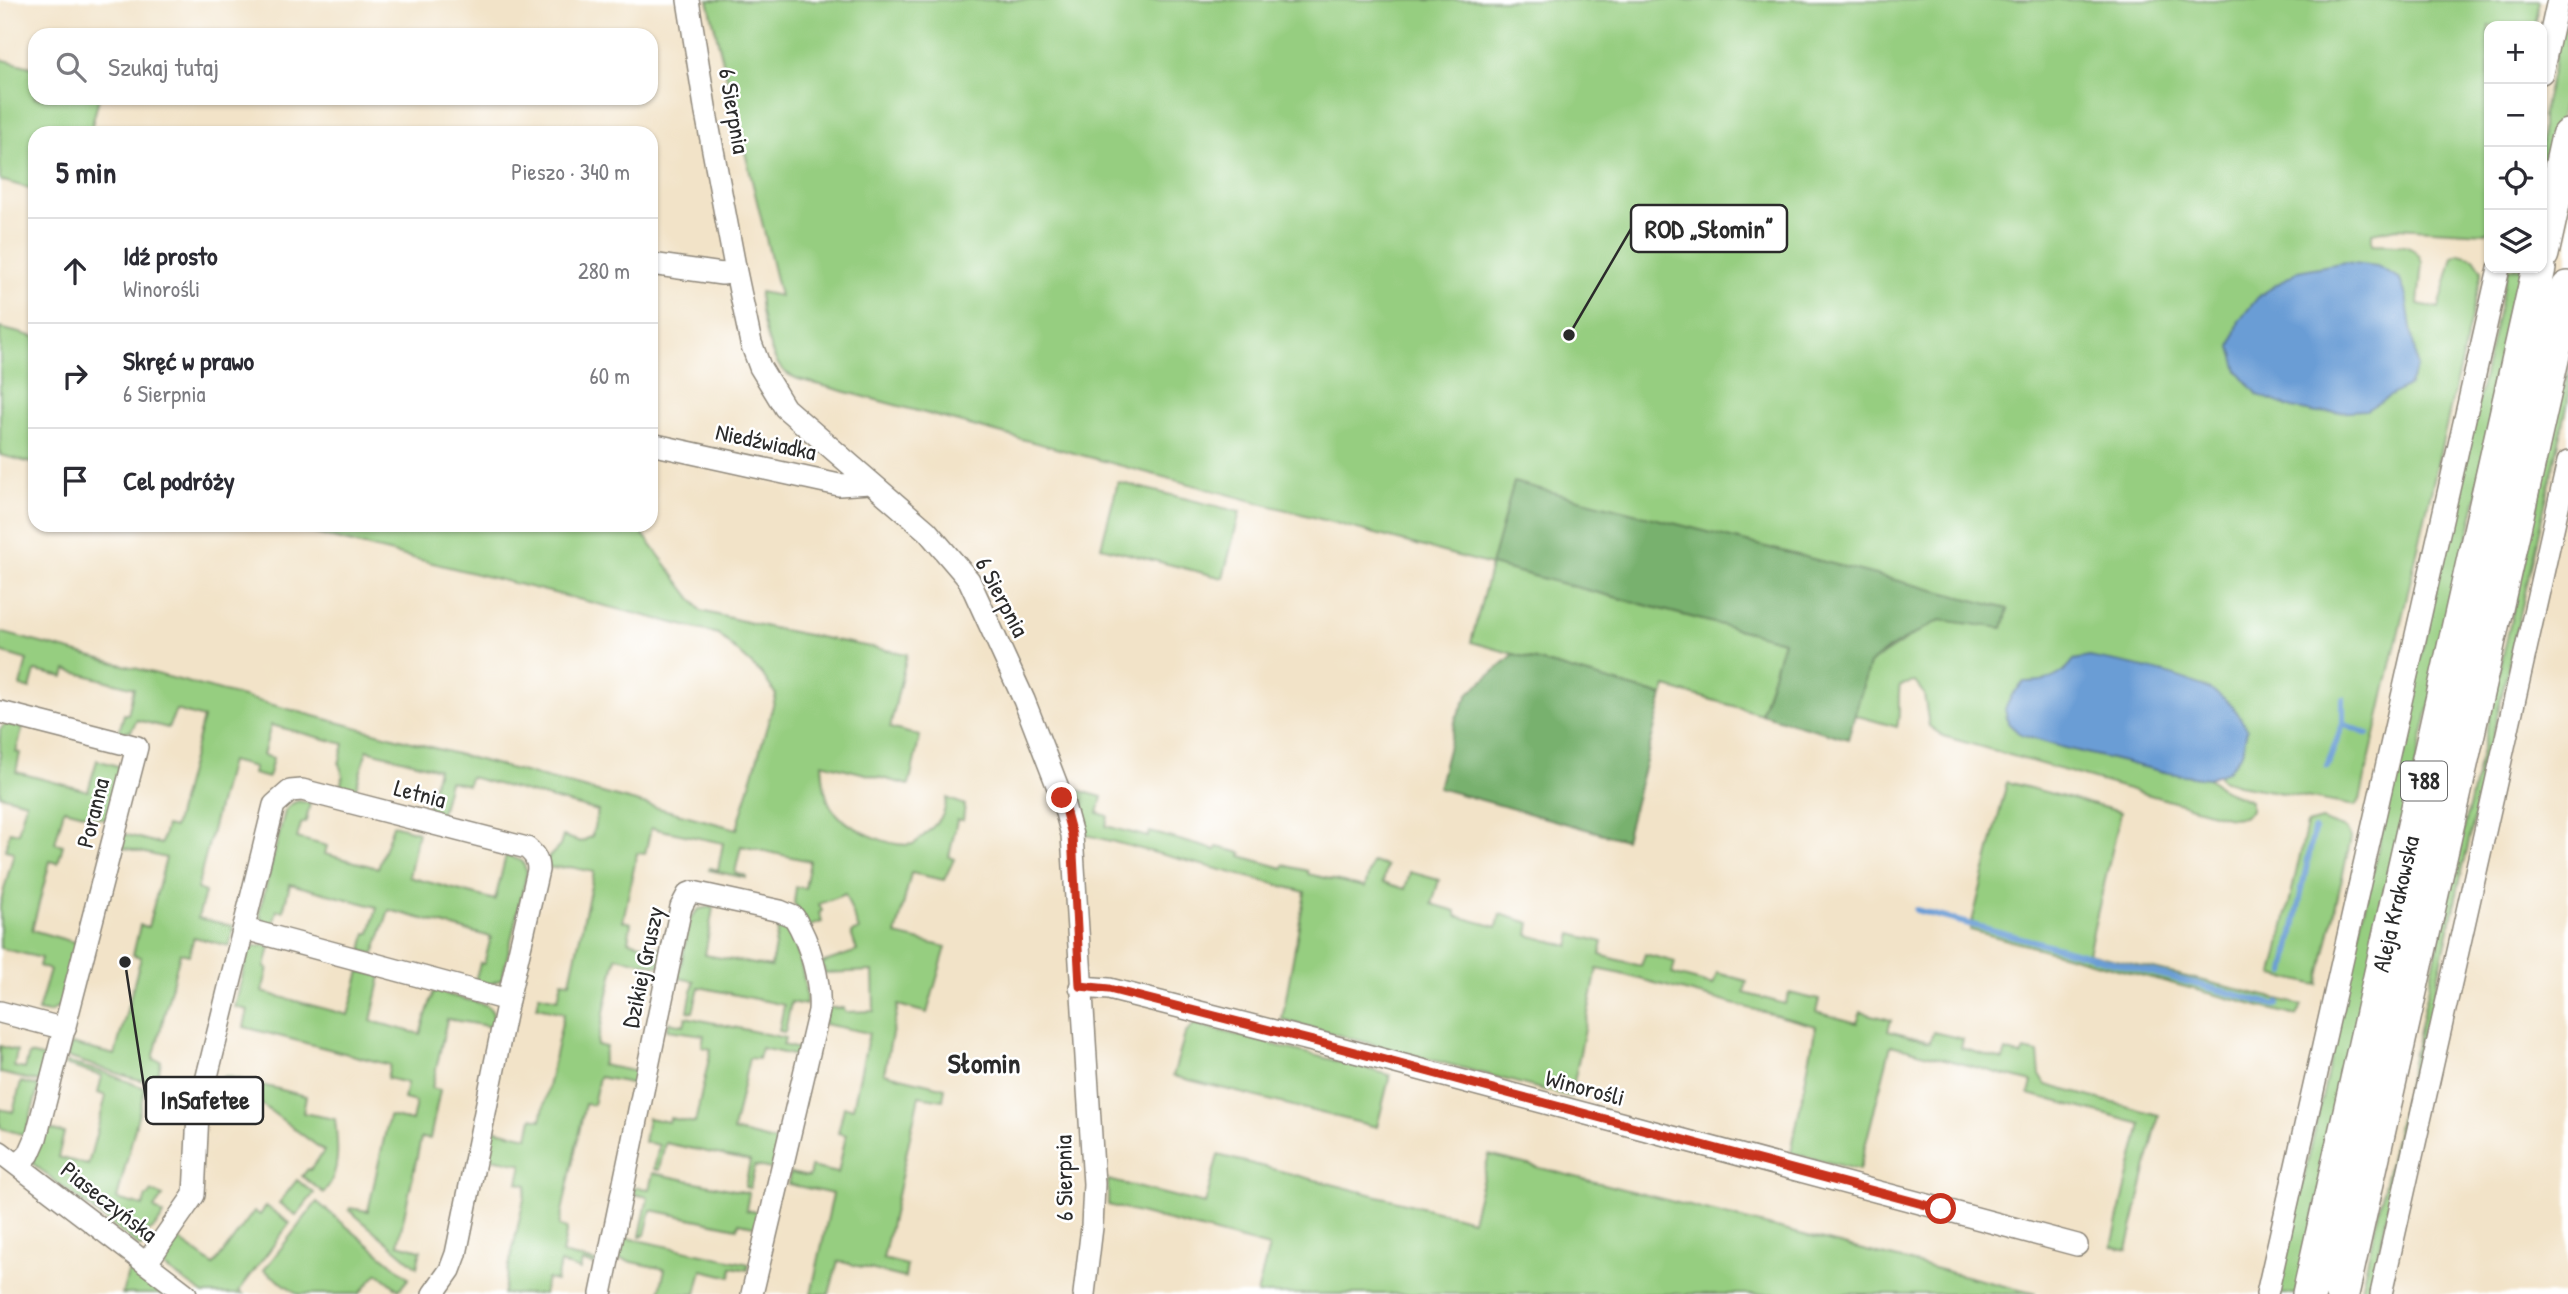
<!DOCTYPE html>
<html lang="pl">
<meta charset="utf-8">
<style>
body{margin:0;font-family:"Patrick Hand",sans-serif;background:#f2f2f3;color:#2b2b33}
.controls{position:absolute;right:21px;top:21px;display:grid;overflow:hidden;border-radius:14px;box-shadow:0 2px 5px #0004}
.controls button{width:63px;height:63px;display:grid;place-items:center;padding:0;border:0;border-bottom:2px solid #e1e1e2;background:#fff;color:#2b2b33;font:35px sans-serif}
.stop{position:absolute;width:21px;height:21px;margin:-16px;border:5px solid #c8321e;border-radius:50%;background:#fff}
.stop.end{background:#c8321e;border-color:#fff;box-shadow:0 2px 7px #0008}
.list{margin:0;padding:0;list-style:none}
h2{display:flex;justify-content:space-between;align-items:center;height:91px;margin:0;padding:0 28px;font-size:30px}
h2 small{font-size:23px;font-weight:400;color:#7c7c81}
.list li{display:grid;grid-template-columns:46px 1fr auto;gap:21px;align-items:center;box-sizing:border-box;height:105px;padding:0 28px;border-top:2px solid #e1e1e2}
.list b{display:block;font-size:26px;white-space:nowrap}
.list p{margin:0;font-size:23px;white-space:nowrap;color:#7c7c81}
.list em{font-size:23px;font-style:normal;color:#7c7c81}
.icon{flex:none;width:38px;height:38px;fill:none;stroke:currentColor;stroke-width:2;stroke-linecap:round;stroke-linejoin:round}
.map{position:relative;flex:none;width:2568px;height:1294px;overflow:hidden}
.search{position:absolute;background:#fff;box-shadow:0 2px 5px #0004;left:28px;top:28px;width:630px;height:77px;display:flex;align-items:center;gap:18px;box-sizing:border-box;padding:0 24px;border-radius:21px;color:#7c7c81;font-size:26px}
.panel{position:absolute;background:#fff;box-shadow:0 2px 5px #0004;left:28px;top:126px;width:630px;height:406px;border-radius:21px}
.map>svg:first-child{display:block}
.green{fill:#96ce80;stroke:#607c56;stroke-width:2}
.forest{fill:#78b16e;stroke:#526e4c;stroke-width:2}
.water{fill:#6a9dd5;stroke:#4a6480;stroke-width:2}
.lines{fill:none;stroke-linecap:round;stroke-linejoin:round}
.stream{stroke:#6a9dd5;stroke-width:6}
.street-casing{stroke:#8e877a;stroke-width:24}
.primary-casing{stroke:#8e877a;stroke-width:36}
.street{stroke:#fff;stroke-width:21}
.primary{stroke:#fff;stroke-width:33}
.route{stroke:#c8321e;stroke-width:9}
.labels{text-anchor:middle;stroke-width:5;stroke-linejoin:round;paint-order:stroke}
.shield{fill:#fff;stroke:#6b6b6b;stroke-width:2}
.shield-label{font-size:23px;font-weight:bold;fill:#2b2b2b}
.street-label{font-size:24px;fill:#2b2b2b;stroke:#fff}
.quarter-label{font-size:28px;font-weight:bold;fill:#2b2b2b;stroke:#fff}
.leader{fill:none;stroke:#2b2b2b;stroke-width:2.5}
.callout-dot{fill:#2b2b2b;stroke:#fff;stroke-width:2.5}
.callout{fill:#fff;stroke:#2b2b2b;stroke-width:2.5}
.callout-label{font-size:26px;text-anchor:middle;font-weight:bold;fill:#2b2b2b}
</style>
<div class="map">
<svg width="2568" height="1294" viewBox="0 0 2568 1294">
<rect width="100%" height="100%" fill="#fff"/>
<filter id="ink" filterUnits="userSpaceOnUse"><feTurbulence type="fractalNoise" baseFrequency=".0143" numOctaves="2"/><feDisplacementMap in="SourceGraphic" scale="14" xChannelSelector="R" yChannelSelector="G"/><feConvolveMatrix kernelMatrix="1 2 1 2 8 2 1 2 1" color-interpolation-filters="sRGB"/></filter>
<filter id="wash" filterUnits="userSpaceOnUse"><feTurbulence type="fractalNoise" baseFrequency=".00686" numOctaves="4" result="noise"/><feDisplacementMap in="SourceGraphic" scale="28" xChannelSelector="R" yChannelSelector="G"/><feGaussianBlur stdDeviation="1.57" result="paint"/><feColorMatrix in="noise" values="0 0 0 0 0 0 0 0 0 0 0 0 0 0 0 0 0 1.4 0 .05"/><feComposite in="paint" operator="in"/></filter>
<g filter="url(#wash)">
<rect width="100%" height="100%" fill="#f2e3c8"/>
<path class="green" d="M708,0H2540L2535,26H2489V230L2485,233L2396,228L2372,233V244C2390,245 2416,241 2422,262L2418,304L2439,308L2453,257L2459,254L2474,258L2482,270L2360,800L2355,806L2238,785L2222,780L2218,774L2228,771L2074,660C2058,681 2048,682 2024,682L2061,747L2169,773L2208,778L2224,790L2251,801V811L2243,817L2230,818L1943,736L1929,726L1924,694L1915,682L1900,685C1897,700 1901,713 1897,727L1854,715L1869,664L1921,630L1940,620L2003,628L2008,610L1492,565L1783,641L1761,714L1666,687L1663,696L1471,642L1491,565L798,379C791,376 784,373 780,367C769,352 758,310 760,292L780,296Z
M2568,0V79L2542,209V117Z
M0,59L35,68V98H99L90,133H35V190L0,180Z
M2508,268H2529L2296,1294H2278Z
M0,328L35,337V464L0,455Z
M2568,366V403L2440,969L2370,1294H2360Z
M1118,482L1240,512L1223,578L1101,547Z
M280,525H636L701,611L772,628L907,654L890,728L920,736L909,785L822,763C823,778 824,799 834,811C847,827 891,849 913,844C918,842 941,820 943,814C945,809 946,803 947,798L965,805L963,820H957L949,857L954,859L944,880L911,873L896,935L946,947L927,1013L898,1005L884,1073L945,1088L943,1100L919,1096L883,1259L907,1265L905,1278L838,1261L829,1294H811L833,1194L788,1184L790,1173L809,1177L811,1167L838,1173L846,1135L838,1133L844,1107L853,1108L869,1033L824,1024L827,1008H844L845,1012L874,1011L873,971L825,973L822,963L857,951L851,933L859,930L845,894L819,904L822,911L819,913L822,922L808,927L804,917L794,903L796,887L805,888L810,861L741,846L735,873L746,876V878L709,870L710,868L718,870L723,843L651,828L645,854L637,853L623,921L631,923L628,941L664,949L660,966L616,957L597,1045L606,1047L602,1065L638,1072L636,1084L599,1077L593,1105L585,1104L559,1226L567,1229L562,1254L596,1262L595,1265L582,1262L580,1270L560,1263L556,1281L547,1279L543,1294H503L527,1185L518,1183L522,1164L486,1157L492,1129L528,1137L532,1118L541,1120L564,1013L537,1007L539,995L558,999L562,981L570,982L594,872L570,867L549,868L546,860L560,846L563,836L581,842L592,836L598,811L470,777L468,785L449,781L440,817L426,813L438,769L367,750L354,795L339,791L343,775L339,764L344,744L271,725L263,755L273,758L268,778L253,774L254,767L230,761L197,889L205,892L198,918L234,926L229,946L194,937L189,955L180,953L153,1059L161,1061L157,1080L194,1086L192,1094L129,1077L67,1057L71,1044L115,1055L141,957L133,955L140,925L148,927L166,858L121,847L124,834L161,844L166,826L174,828L203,718L176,710L168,728L137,720L131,731L119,732L124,714H128L134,688L66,670L64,677L35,671L30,689L20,686L27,660L0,652V632L737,829L776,695L762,674L718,634Z
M6,724L23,727L16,752L20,753L16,772L88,791L97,760L121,767L108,820L64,809L55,843L63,845L58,863L50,861L32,930L77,943L60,1006L49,1013L38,1011L50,970L39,966L41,958L0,948V905L14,852L5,850L10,831L18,833L26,802L0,795V729Z
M2007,782L2121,812L2088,953L2302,1005L2296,1016L1970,930Z
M1074,789L1102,797L1098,813L1108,816L1106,826L1148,837L1150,832L1216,850L1217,847L1242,853L1241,856L1283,868L1284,865L1308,871V874L1365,887L1372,862L1387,866L1383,882L1405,889L1410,872L1439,880L1432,904L1456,911V916L1497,927L1500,914L1530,923L1528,935L1569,946L1572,934L1603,942L1600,955L1641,966L1645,954L1675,962L1672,974L1713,985L1717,973L1747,981L1744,993L1785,1004L1789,993L1819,1000L1816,1012L1857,1023L1861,1012L1891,1020L1888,1031L1930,1042L1933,1032L1963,1039L1961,1048L2003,1060L2006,1051L2021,1056L2024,1050L2038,1053L2040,1075L2046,1085L2159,1115L2127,1250L2112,1246L2141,1124L2029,1094L2032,1082L1891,1045L1859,1170L1791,1153L1816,1026L1617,973L1597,969L1571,1097L1282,1020L1305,892L1087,835Z
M298,801L310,803L306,821L301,824L297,838L327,846L325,854L378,868L393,825L418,832L409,877L495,900L506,855L522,861L527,872L502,979L490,984L475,981L480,963L484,964L491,937L389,910L374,954L362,951L366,933H370L377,907L290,884L283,911L277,910L273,926C264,923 259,919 260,909L285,811L291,804Z
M2321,820L2346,829L2351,838L2318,985L2273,975L2307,824Z
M710,907L713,908L705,955L771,967L779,923C797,931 807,986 806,1005L791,1002L785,1032L779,1031L784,1005L699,987L693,1012L688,1011L694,981L678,978L691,917L699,909Z
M264,945L270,947L265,967L268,968L262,992L348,1015L360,971L381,976L371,1021L420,1034L434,991L486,1005C495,1012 494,1017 493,1027L447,1019L432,1088L440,1090L430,1139L421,1138L398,1244L421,1250L417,1267L349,1210L350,1208L368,1211L389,1116L412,1121L416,1102L404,1099L407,1083L387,1078L390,1065L244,1027L248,1010L235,1007L248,952L254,947Z
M686,1017L785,1038L783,1045L799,1049L797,1056L761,1048L758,1059L749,1058L733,1131L778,1142L772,1169L755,1166L750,1188L745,1187L750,1161L665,1143L659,1170L654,1169L659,1145L644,1142L648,1118L669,1122L670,1118L695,1123L711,1049L702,1047L704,1035L667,1030L669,1022L684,1025Z
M1194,1024L1390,1075L1377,1127L1173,1076L1185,1034Z
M0,1046L17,1051L14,1067L25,1069L29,1054L46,1058L40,1082L0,1073Z
M66,1062L103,1072L145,1088L117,1199L143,1206L146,1196H149L151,1191L163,1196L154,1208L163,1215C157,1229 149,1232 136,1236L145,1244L141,1248L32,1163L46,1128L64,1133L58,1157L88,1165L106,1096L98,1093L102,1076L65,1065Z
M226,1076L306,1096L303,1113L335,1119C338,1145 341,1172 324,1193L302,1176L308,1169L310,1170L324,1151L253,1098L247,1105L237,1097L226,1112L229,1115L226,1119L208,1107L216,1081Z
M21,1082L39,1086L25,1135L0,1128V1109L13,1112Z
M1218,1155L1472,1220L1489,1155L2036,1294H1257L1269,1247L1108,1205V1180L1205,1204Z
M653,1173L749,1193L746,1210L761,1213L758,1227L739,1223L737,1228L651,1210L645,1235L640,1236L648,1197L633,1194L634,1187L649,1189Z
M297,1180L314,1193L296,1216L279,1203Z
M317,1202L409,1278L399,1290L378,1273L359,1294H298L264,1270Z
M266,1206L290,1223L239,1291L243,1294H204L161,1265V1258L177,1239L214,1265L254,1211L260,1215Z
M623,1237L749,1264L748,1270L732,1267L731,1277L702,1270L696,1294H659L665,1269L618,1259Z
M129,1269L163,1294H122Z"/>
<path class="forest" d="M1514,482L1548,491L2008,609L2003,628L1940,620L1890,648L1869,664L1848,739L1761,714L1783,641L1491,565Z
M1514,654L1663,696L1625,840L1438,788L1456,718L1469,693Z"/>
<path class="water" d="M2345,262L2377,266L2399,278L2406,295L2417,366L2409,385L2366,410L2317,413L2292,408L2258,395L2238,371L2231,347L2239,321L2259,296L2298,271Z
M2089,657C2127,664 2201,676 2229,703C2237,710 2242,720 2247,730L2242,752L2228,771L2208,778L2169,773L2061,747L2021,735L2008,723L2005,709L2012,695L2024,682C2046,682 2060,679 2074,660Z"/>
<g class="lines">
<path class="stream" d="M2343,699V724L2368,734
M2327,766L2343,724
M1916,910L2275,1005L2278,1003
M2285,972L2314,830"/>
</g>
</g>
<g filter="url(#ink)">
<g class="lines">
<defs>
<path id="street" d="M688,0L706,113L736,272L751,343L760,367L785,408L927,531L969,580L1024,700L1062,798L1072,835L1094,1184L1092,1227L1084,1294
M2542,73L2558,0
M651,264L722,274L736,272
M651,444L839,485L870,483
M0,712L137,747L36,1138L29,1154L18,1165
M245,929L508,1000
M1080,987L1109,989L1325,1044L2077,1245
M0,1012L65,1029
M0,1152L186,1294
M146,1264L194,1195L198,1113L274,805L290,791L302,790L527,848C535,855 538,860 538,870L508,1000L456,1254L450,1270L433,1294
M601,1294L681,907L688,894L693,892L780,911L794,917C810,943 821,980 819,1011L752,1294
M2267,1294L2499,268
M2381,1294L2568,462"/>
<path id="primary" d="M2542,254L2568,136
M2309,1294L2539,268
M2342,1294L2568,288"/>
</defs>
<use href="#street" class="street-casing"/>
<use href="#primary" class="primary-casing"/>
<use href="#street" class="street"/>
<use href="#primary" class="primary"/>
</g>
</g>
<g class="lines" filter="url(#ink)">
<path class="route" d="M1062,798L1072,835L1080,986L1109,989L1325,1044L1941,1209"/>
</g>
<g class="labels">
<rect class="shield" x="2401" y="761.5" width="46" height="39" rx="5"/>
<g class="shield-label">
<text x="2424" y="789">788</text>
</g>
<g class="street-label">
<text transform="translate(734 111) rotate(80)" y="8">6 Sierpnia</text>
<text transform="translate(766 442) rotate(12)" y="8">Niedźwiadka</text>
<text transform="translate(1002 597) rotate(62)" y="8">6 Sierpnia</text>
<text transform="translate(420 794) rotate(15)" y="8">Letnia</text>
<text transform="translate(93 813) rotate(-76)" y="8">Poranna</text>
<text transform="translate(2396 904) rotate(-77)" y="8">Aleja Krakowska</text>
<text transform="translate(643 967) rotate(-78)" y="8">Dzikiej Gruszy</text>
<text transform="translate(1585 1088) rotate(15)" y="8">Winorośli</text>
<text transform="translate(1064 1178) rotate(-91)" y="8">6 Sierpnia</text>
<text transform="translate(109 1202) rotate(38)" y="8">Piaseczyńska</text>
</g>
<g class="quarter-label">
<text x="984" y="1073">Słomin</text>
</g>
</g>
<path class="leader" d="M1569 335L1631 229M125 962L146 1100"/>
<g class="callout-dot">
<circle cx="1569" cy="335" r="7"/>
<circle cx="125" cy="962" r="7"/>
</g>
<g class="callout">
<rect x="1631" y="205" width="156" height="47" rx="7"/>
<rect x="146" y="1077" width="117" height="47" rx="7"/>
</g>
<g class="callout-label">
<text x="1709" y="238">ROD „Słomin”</text>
<text x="205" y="1109">InSafetee</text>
</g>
</svg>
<div class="controls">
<button>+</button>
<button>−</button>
<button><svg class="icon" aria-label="locate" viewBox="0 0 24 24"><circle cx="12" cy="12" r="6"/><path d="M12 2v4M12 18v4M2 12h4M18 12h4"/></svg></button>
<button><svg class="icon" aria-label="layers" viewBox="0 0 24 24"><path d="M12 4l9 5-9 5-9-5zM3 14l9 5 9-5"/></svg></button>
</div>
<div class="stop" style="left:1941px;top:1209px"></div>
<div class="stop end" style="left:1062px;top:798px"></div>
<div class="search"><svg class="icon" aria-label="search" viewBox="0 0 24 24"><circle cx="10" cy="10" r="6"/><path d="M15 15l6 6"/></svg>Szukaj tutaj</div>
<section class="panel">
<h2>5 min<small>Pieszo · 340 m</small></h2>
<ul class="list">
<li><svg class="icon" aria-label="ahead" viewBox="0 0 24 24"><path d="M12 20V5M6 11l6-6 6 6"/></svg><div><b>Idź prosto</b><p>Winorośli</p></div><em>280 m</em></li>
<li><svg class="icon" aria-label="right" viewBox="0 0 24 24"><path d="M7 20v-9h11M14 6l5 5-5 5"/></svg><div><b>Skręć w prawo</b><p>6 Sierpnia</p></div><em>60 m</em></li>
<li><svg class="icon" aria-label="arrive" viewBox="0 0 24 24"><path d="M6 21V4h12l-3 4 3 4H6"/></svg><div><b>Cel podróży</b></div></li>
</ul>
</section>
</div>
